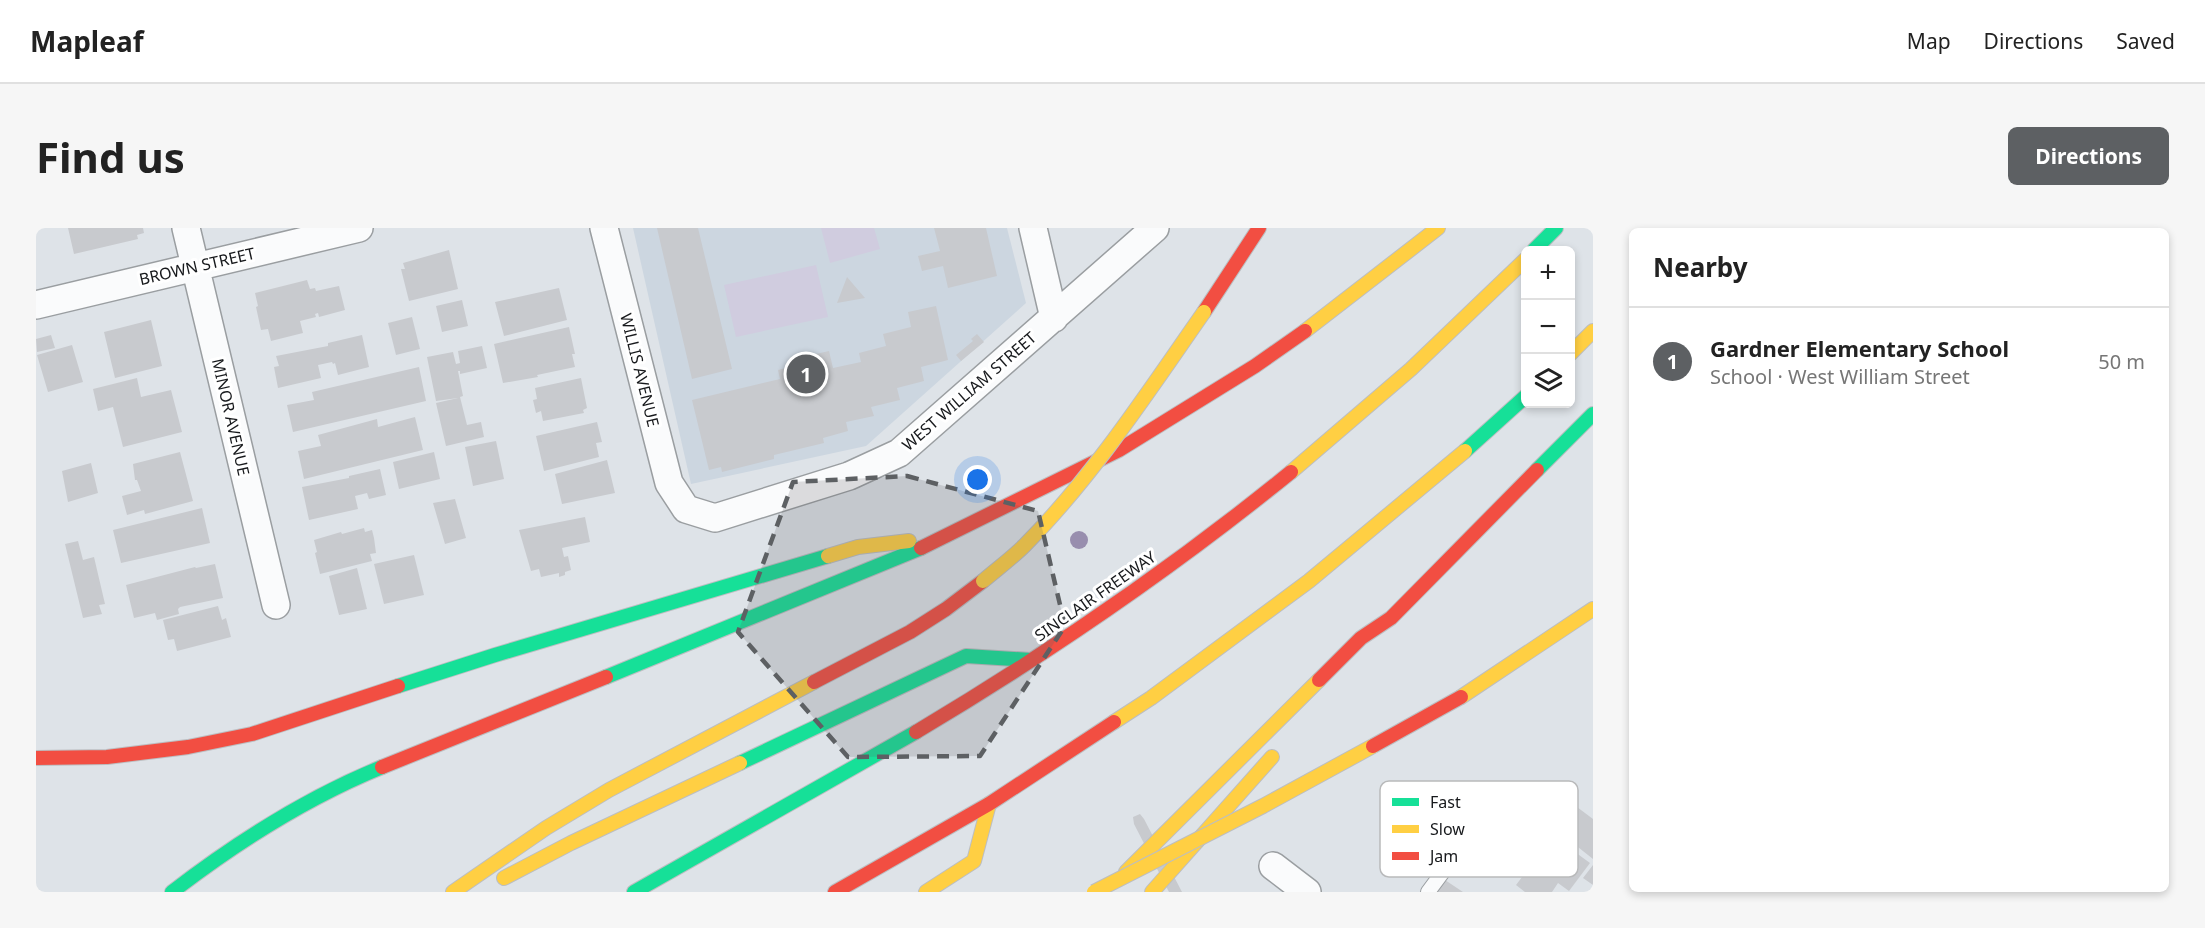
<!DOCTYPE html>
<meta charset="utf-8">
<style>
body{margin:0;font-family:"Noto Sans",sans-serif;background:#f6f6f6;color:#222}
.controls{position:absolute;right:18px;top:18px;display:grid;overflow:hidden;border-radius:9px;box-shadow:0 3px 9px #0003}
.controls button{width:54px;height:54px;display:grid;place-items:center;padding:0;border:0;border-bottom:2px solid #e0e0e0;background:#fff;color:#222;font:30px sans-serif}
.you{position:absolute;left:942px;top:252px;width:21px;height:21px;margin:-15px;border:4px solid #fff;border-radius:50%;background:#1a73e8;box-shadow:0 0 0 9px #1a73e833}
.badge{display:grid;place-items:center;width:39px;height:39px;border-radius:50%;background:#5d6063;color:#fff;font-size:20px;font-weight:700}
.pin{position:absolute;translate:-50% -50%;border:3px solid #fff;box-shadow:0 2px 6px #0006}
.list{margin:0;padding:0;list-style:none}
h2{display:flex;justify-content:space-between;align-items:center;height:78px;margin:0;padding:0 24px;font-size:26px}
h2 small{font-size:20px;font-weight:400;color:#767676}
.list li{display:grid;grid-template-columns:39px 1fr auto;gap:18px;align-items:center;box-sizing:border-box;height:108px;padding:0 24px;border-top:2px solid #e0e0e0}
.list b{display:block;font-size:22px;white-space:nowrap}
.list p{margin:0;font-size:20px;white-space:nowrap;color:#767676}
.list em{font-size:20px;font-style:normal;color:#767676}
.icon{flex:none;width:33px;height:33px;fill:none;stroke:currentColor;stroke-width:2;stroke-linecap:round;stroke-linejoin:round}
.map{position:relative;flex:none;width:1557px;height:664px;overflow:hidden;border-radius:9px}
header{display:flex;align-items:center;gap:36px;box-sizing:border-box;height:84px;padding:0 30px;background:#fff;border-bottom:2px solid #e0e0e0}
header strong{font-size:28px}
nav{display:flex;gap:33px;margin-inline-start:auto;font-size:21px}
.intro{display:flex;align-items:center;justify-content:space-between;box-sizing:border-box;height:144px;padding:0 36px}
h1{margin:0;font-size:42px}
.button{padding:15px 27px;border-radius:9px;background:#5d6063;color:#fff;font-size:21px;font-weight:700}
main{display:flex;gap:36px;padding:0 36px}
aside{flex:1;background:#fff;border-radius:9px;box-shadow:0 3px 9px #0003}
.map>svg:first-child{display:block}
.built{fill:#ccd6e0}
.green{fill:#d0ccdf}
.building{fill:#c8cace}
.lines{fill:none;stroke-linecap:round;stroke-linejoin:round}
.lane-casing{stroke:#9a9ea1;stroke-width:16}
.street-casing{stroke:#9a9ea1;stroke-width:30}
.fast-casing{stroke:#bcbec1;stroke-width:16}
.slow-casing{stroke:#bcbec1;stroke-width:16}
.jam-casing{stroke:#bcbec1;stroke-width:16}
.lane{stroke:#fafbfc;stroke-width:14}
.street{stroke:#fafbfc;stroke-width:27}
.fast{stroke:#16e098;stroke-width:14}
.slow{stroke:#ffcf43;stroke-width:14}
.jam{stroke:#f24e42;stroke-width:14}
.slow-bridge-casing{stroke:#bcbec1;stroke-width:16;stroke-linecap:butt}
.jam-bridge-casing{stroke:#bcbec1;stroke-width:16;stroke-linecap:butt}
.slow-bridge{stroke:#ffcf43;stroke-width:14}
.jam-bridge{stroke:#f24e42;stroke-width:14}
.tree{fill:#988eae}
.marked{fill:#5d6063;fill-opacity:0.2;stroke:#5d6063;stroke-width:4.5;stroke-dasharray:12 8;stroke-linejoin:round}
.labels{text-anchor:middle;stroke-width:6;stroke-linejoin:round;paint-order:stroke}
.street-label{font-size:16px;fill:#17191c;stroke:#fff}
.key{fill:#fff;stroke:#b9babb;stroke-width:1.5}
.key-label{font-size:16px;fill:#17191c}
</style>
<header>
<strong>Mapleaf</strong>
<nav><a>Map</a><a>Directions</a><a>Saved</a></nav>
</header>
<div class="intro"><h1>Find us</h1><a class="button">Directions</a></div>
<main>
<div class="map">
<svg width="1557" height="664" viewBox="0 0 1557 664">
<rect width="100%" height="100%" fill="#dee3e8"/>
<path class="built" d="M597,0H971L990,75L830,218L655,256Z"/>
<path class="green" d="M785,0H838L844,21L794,35Z
M780,37L792,89L700,109L688,57Z"/>
<path class="building" d="M32,0H107L108,5L101,7L102,11L38,26Z
M621,0H662L696,141L656,151Z
M898,0H950L961,48L912,60L907,38L886,43L882,28L904,23Z
M413,22L422,61L373,73L365,41H369L367,35Z
M811,49L829,70L801,75Z
M271,52L274,61L279,60L280,63L303,58L309,82L283,89L282,85L279,86L280,89L264,93L267,105L235,113L232,101L225,102L220,79L222,78L219,65Z
M523,60L531,92L468,108L459,74Z
M426,72L432,98L406,104L400,78Z
M900,78L912,132L885,139L888,153L861,160L864,172L835,179L838,188L810,194L812,203L787,210L788,215L738,227V231L686,244L685,239L673,242L656,172L744,151L742,142L769,135L767,129L793,123L797,140L825,134L823,125L850,118L847,106L875,99L872,84Z
M376,89L384,121L360,127L352,95Z
M115,92L126,138L79,150L68,104Z
M533,99L539,126H536L539,139L501,147L502,149L467,155L458,116Z
M941,106L948,114L925,133L920,127L937,113L935,111Z
M15,107L19,120L1,124L0,111Z
M326,107L333,139L302,147L299,135L297,136L296,134L282,137L285,150L242,160L238,139L243,138L240,128L292,118V115Z
M36,117L47,154L12,164L1,127Z
M446,118L451,140L424,146V143H422L427,168L424,169L431,197L445,194L448,209L410,218L400,175L422,170L400,173L391,129L417,124L420,136L424,135L422,123Z
M383,139L390,173L257,204L251,177L278,172L276,164Z
M101,150L105,169L135,162L146,204L87,219L77,179L62,183L57,161Z
M545,150L551,180L547,182L548,185L507,193L505,183L500,185L497,172L501,171L499,160Z
M379,189L387,222L268,251L262,223L285,218L282,207L341,191L342,199Z
M561,194L566,214L560,215L563,229L508,243L500,208Z
M460,213L468,251L437,258L429,219Z
M144,224L157,273L109,286L108,282L91,287L86,268L105,263L101,252H99L97,236Z
M398,224L404,251L363,261L357,234Z
M571,232L579,265L526,276L519,246Z
M55,235L62,265L32,274L26,243Z
M344,241L350,267L333,271L331,265L319,268L322,281L273,292L266,259L313,250V248Z
M419,271L430,310L409,316L397,275Z
M166,280L174,315L85,335L77,302Z
M549,289L554,314L526,320L528,329L532,328L535,342L529,344V347L523,349V345L505,349L503,341L495,343L483,302Z
M328,300L329,304L336,302L338,310L340,325L334,326L336,333L284,346L279,325L281,324L278,312L305,304L306,306Z
M42,313L47,332L58,329L69,376L63,377L66,386L47,390L29,316Z
M378,327L388,367L348,376L338,336Z
M179,336L187,370L144,379L142,381L143,386L121,392L119,385L98,390L90,357L159,339L160,340Z
M321,340L331,381L303,387L293,348Z
M182,378L186,392L190,390L195,409L141,423L138,411L132,412L127,392Z
M1537,576L1557,591V631L1518,600Z
M1104,586L1108,591L1146,664H1133L1098,596L1097,589Z
M1517,608L1554,635L1533,663L1522,655L1516,664H1489L1480,657Z
M1557,637V657L1547,650Z
M1409,652L1427,664H1401Z"/>
<g class="lines">
<defs>
<path id="lane" d="M1392,664L1415,633"/>
<path id="street" d="M150,0L240,377
M568,0L633,255L650,281L679,290L813,248L863,225L1119,0
M997,0L1018,90
M0,77L323,0
M1237,638L1271,664"/>
<path id="fast" d="M1498,22L1520,0
M1429,223L1490,168
M1501,242L1557,186
M570,449L885,320
M362,458L459,427L792,328
M704,535L930,428L995,432
M136,664C201,614 270,570 346,539
M598,664L880,504"/>
<path id="slow" d="M1269,103L1402,0
M1534,126L1557,103
M1255,244L1375,141L1490,31
M792,328L822,319L873,313
M1425,469L1557,381
M1078,494L1115,470L1273,353L1429,223
M1090,644L1283,452
M468,650L535,615L704,535
M417,664L510,600L573,562L778,454
M890,664L938,633L953,576
M1116,664L1236,529"/>
<path id="jam" d="M1168,84L1223,0
M885,320L1083,222L1219,138L1269,103
M1283,452L1325,410L1355,390L1501,242
M778,454L874,404L910,381L947,353
M880,504C1011,426 1137,340 1255,244
M0,530L71,529L152,519L216,506L362,458
M346,539L570,449
M799,664L953,576L1078,494"/>
</defs>
<use href="#lane" class="lane-casing"/>
<use href="#street" class="street-casing"/>
<use href="#fast" class="fast-casing"/>
<use href="#slow" class="slow-casing"/>
<use href="#jam" class="jam-casing"/>
<use href="#lane" class="lane"/>
<use href="#street" class="street"/>
<use href="#fast" class="fast"/>
<use href="#slow" class="slow"/>
<use href="#jam" class="jam"/>
<defs>
<path id="slow-bridge" d="M947,353C961,341 976,330 989,317C1058,247 1112,164 1168,84
M1058,664L1227,578L1337,518"/>
<path id="jam-bridge" d="M1337,518L1425,469"/>
</defs>
<use href="#slow-bridge" class="slow-bridge-casing"/>
<use href="#jam-bridge" class="jam-bridge-casing"/>
<use href="#slow-bridge" class="slow-bridge"/>
<use href="#jam-bridge" class="jam-bridge"/>
</g>
<circle class="tree" cx="1043" cy="312" r="9"/>
<path class="marked" d="M871,248L1002,283L1029,398L944,528L812,529L702,404L757,254Z"/>
<g class="labels">
<g class="street-label">
<text transform="translate(161 38) rotate(-13)" y="6">BROWN STREET</text>
<text transform="translate(604 142) rotate(76)" y="6">WILLIS AVENUE</text>
<text transform="translate(933 163) rotate(-41)" y="6">WEST WILLIAM STREET</text>
<text transform="translate(195 189) rotate(77)" y="6">MINOR AVENUE</text>
<text transform="translate(1059 368) rotate(-35)" y="6">SINCLAIR FREEWAY</text>
</g>
</g>
<rect x="1344" y="553" width="198" height="96" rx="9" class="key"/>
<rect x="1356" y="570" width="27" height="8" fill="#16e098"/>
<rect x="1356" y="597" width="27" height="8" fill="#ffcf43"/>
<rect x="1356" y="624" width="27" height="8" fill="#f24e42"/>
<g class="key-label">
<text x="1394" y="580">Fast</text>
<text x="1394" y="607">Slow</text>
<text x="1394" y="634">Jam</text>
</g>
</svg>
<div class="controls">
<button>+</button>
<button>−</button>
<button><svg class="icon" aria-label="layers" viewBox="0 0 24 24"><path d="M12 4l9 5-9 5-9-5zM3 14l9 5 9-5"/></svg></button>
</div>
<div class="you"></div>
<div class="pin badge" style="left:770px;top:146px">1</div>
</div>
<aside>
<h2>Nearby<small></small></h2>
<ul class="list">
<li><span class="badge">1</span><div><b>Gardner Elementary School</b><p>School · West William Street</p></div><em>50 m</em></li>
</ul>
</aside>
</main>
